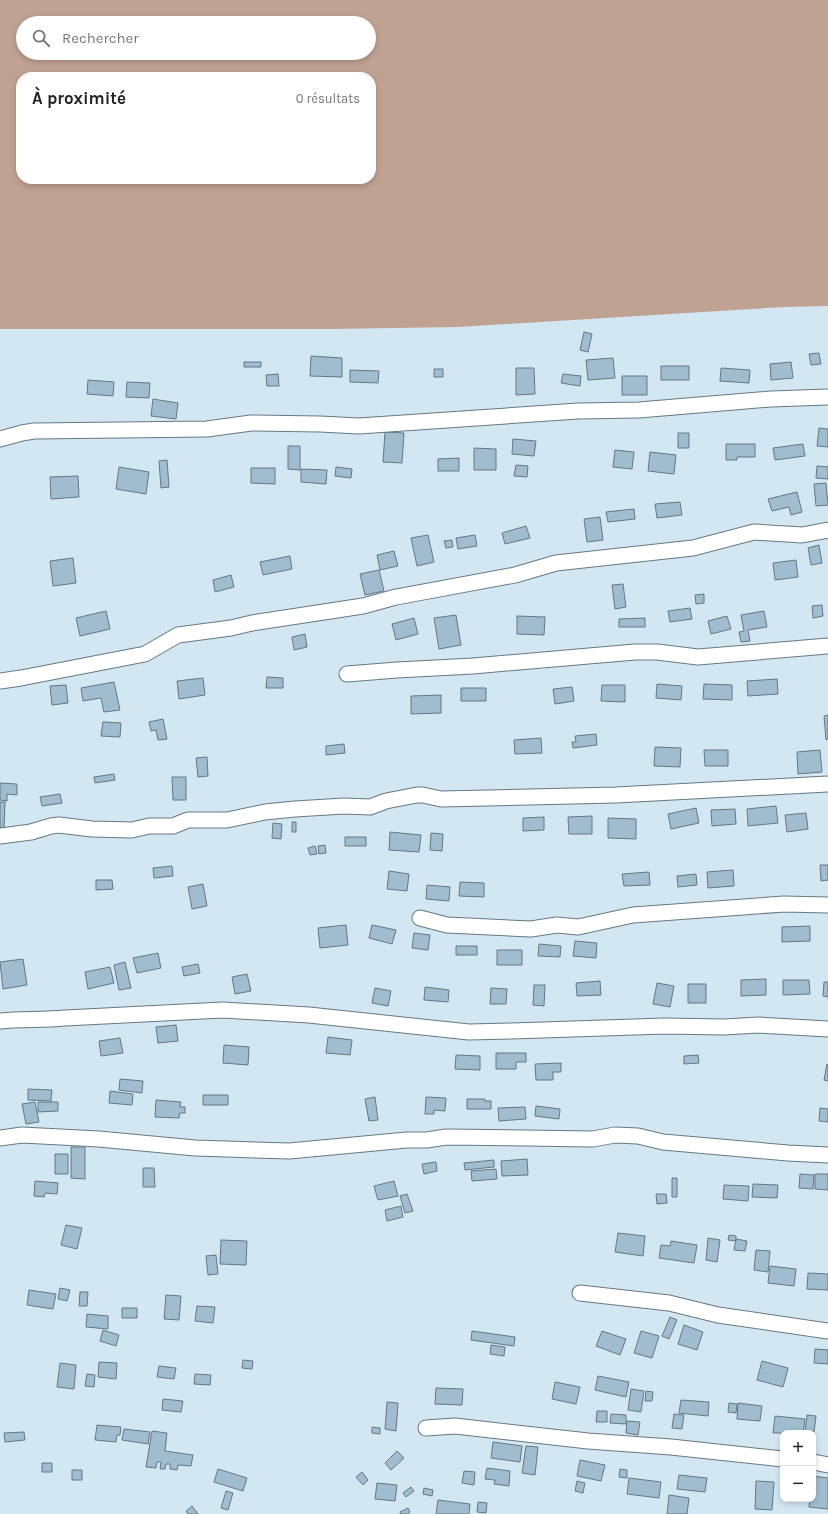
<!DOCTYPE html>
<html lang="fr">
<meta charset="utf-8">
<style>
body{margin:0;font-family:Karla,sans-serif;background:#f6f6f6;color:#222}
.controls{position:absolute;right:12px;bottom:12px;display:grid;overflow:hidden;border-radius:8px;box-shadow:0 2px 6px #0003}
.controls button{width:36px;height:36px;display:grid;place-items:center;padding:0;border:0;border-bottom:1px solid #e0e0e0;background:#fff;color:#222;font:20px sans-serif}
.list{margin:0;padding:0;list-style:none}
h2{display:flex;justify-content:space-between;align-items:center;height:52px;margin:0;padding:0 16px;font-size:17px}
h2 small{font-size:13px;font-weight:400;color:#767676}
.icon{flex:none;width:22px;height:22px;fill:none;stroke:currentColor;stroke-width:2;stroke-linecap:round;stroke-linejoin:round}
.map{position:relative;flex:none;width:828px;height:1514px;overflow:hidden}
.search{position:absolute;background:#fff;box-shadow:0 2px 6px #0003;left:16px;top:16px;width:360px;height:44px;display:flex;align-items:center;gap:10px;box-sizing:border-box;padding:0 14px;border-radius:22px;color:#767676;font-size:15px}
.panel{position:absolute;background:#fff;box-shadow:0 2px 6px #0003;left:16px;top:72px;width:360px;height:112px;border-radius:16px}
.map>svg:first-child{display:block}
.forest{fill:#c0a292;fill-rule:evenodd}
.building{fill:#9fbdcf;stroke:#657782}
.lines{fill:none;stroke-linecap:round;stroke-linejoin:round}
.minor-casing{stroke:#667882;stroke-width:17}
.minor{stroke:#fff;stroke-width:15}
</style>
<div class="map">
<svg width="828" height="1514" viewBox="0 0 828 1514">
<rect width="100%" height="100%" fill="#d3e7f3"/>
<path class="forest" d="M0,0H828V306L784,307L458,327L331,329H0ZM23,23H369V53H23ZM21,77H371V179H21Z"/>
<path class="building" d="M584,332L592,334L588,352L580,350Z
M819,353L821,364L811,365L809,354Z
M311,356L342,358V377L310,376Z
M613,358L615,378L588,380L586,360Z
M244,362H261V367H244Z
M791,362L793,378L771,380L770,364Z
M661,366H689V380H661Z
M516,368H534L535,394L516,395Z
M721,368L750,370L749,383L720,381Z
M434,369H443V377H434Z
M350,370L379,371L378,383L350,382Z
M278,374L279,386H267L266,375Z
M563,374L581,376L580,386L561,383Z
M622,376H647V395H622Z
M88,380L114,382L113,396L87,394Z
M127,382L150,383L149,398L126,397Z
M153,399L178,403L176,419L151,416Z
M819,428L828,429V447L817,446Z
M385,432L404,433L402,463L383,462Z
M678,433H689V448H678Z
M513,439L536,441L534,456L512,454Z
M726,444H755V457H737V460H726Z
M803,444L805,456L775,460L773,448Z
M288,446H300V470L288,469Z
M474,448L496,449V470H474Z
M615,450L634,452L632,469L613,467Z
M650,452L676,455L674,474L648,471Z
M459,458V471H438V459Z
M167,460L169,487L161,488L159,461Z
M516,465L528,466L527,477L514,476Z
M817,466L828,467V479L816,478Z
M119,467L149,472L146,494L116,489Z
M336,467L352,469L351,478L335,476Z
M251,468H275V484L251,483Z
M301,469L327,470L326,484L301,482Z
M78,476L79,497L51,499L50,477Z
M826,483L828,505L816,506L814,484Z
M797,492L802,512L791,515L789,507L772,511L768,499Z
M680,502L682,515L657,518L655,504Z
M634,509L635,519L608,522L606,512Z
M600,517L603,540L587,542L584,519Z
M526,526L530,538L505,544L502,533Z
M428,535L434,562L417,566L411,538Z
M475,535L477,546L458,549L456,538Z
M452,540L453,547L446,548L444,541Z
M819,545L822,563L811,565L808,548Z
M394,551L398,566L380,570L377,555Z
M290,556L292,569L263,575L260,562Z
M73,558L76,583L53,586L50,561Z
M796,560L798,577L775,580L773,563Z
M379,570L384,591L365,595L360,574Z
M231,575L234,587L215,592L213,580Z
M623,584L626,607L615,609L612,585Z
M704,594V603L696,604L695,595Z
M822,605L823,616L813,618L812,606Z
M690,608L692,619L670,622L668,611Z
M106,611L110,629L80,636L76,618Z
M764,611L767,627L748,630L750,641L741,642L739,632L744,631L741,615Z
M456,615L461,645L439,649L434,618Z
M517,616L545,617L544,635L517,634Z
M727,616L731,629L711,634L708,621Z
M414,618L418,634L396,640L392,624Z
M645,618V627H619V619Z
M305,634L307,647L294,650L292,637Z
M267,677L283,678V688H266Z
M203,678L205,695L179,699L177,681Z
M777,679L778,694L748,696L747,681Z
M114,682L120,710L104,712L101,698L83,701L81,688Z
M657,684L682,686L681,700L656,698Z
M704,684L732,685V700L703,699Z
M66,685L68,703L52,705L50,686Z
M602,685H625V702L601,701Z
M572,687L574,701L555,704L553,689Z
M461,688H486V701H461Z
M441,695V713L411,714V696Z
M828,715V739L826,740L824,716Z
M163,719L167,739L158,740L156,730L151,731L149,722Z
M103,722L121,723L120,737L101,736Z
M596,734L597,745L573,748L572,742H576L575,736Z
M541,738L542,753L515,754L514,740Z
M344,744L345,753L326,755V746Z
M655,747L681,748L680,767L654,766Z
M704,750H728V766H705Z
M820,750L822,772L798,774L797,752Z
M207,757L208,776L198,777L196,758Z
M114,774L115,780L95,783L94,777Z
M172,777H186V800H173Z
M0,783L17,784V795L7,794V801L0,800Z
M60,794L62,803L42,806L40,797Z
M0,802H5L4,828H0Z
M776,806L778,823L748,826L747,809Z
M696,808L699,823L671,829L668,814Z
M735,809L736,824L712,826L711,810Z
M806,813L808,829L787,832L785,815Z
M592,816V834H569L568,817Z
M544,817V830L523,831V818Z
M608,818L636,819V839L608,838Z
M292,822H296V832H292Z
M273,823L282,824L281,839L272,838Z
M390,832L421,835L419,852L389,850Z
M431,833L443,834L442,851L430,850Z
M345,837H366V846H345Z
M325,845L326,853L319,854L318,846Z
M315,846L317,854L310,855L308,848Z
M820,865H828V880L821,881Z
M172,866L173,876L154,878L153,868Z
M733,870L734,886L708,888L707,872Z
M389,871L409,874L407,891L387,889Z
M649,872L650,885L624,886L622,874Z
M696,874L697,885L678,887L677,876Z
M96,880H112L113,889L96,890Z
M460,882L484,883V897L459,896Z
M203,884L207,906L192,909L188,887Z
M427,885L450,887L449,901L426,899Z
M346,925L348,945L320,948L318,928Z
M372,925L396,930L392,944L369,938Z
M810,926V941L782,942V927Z
M414,933L430,935L428,950L412,948Z
M575,941L597,943L596,958L573,956Z
M539,944L561,946L560,957L538,956Z
M456,946H477V955H456Z
M497,950H522V965H497Z
M158,953L161,968L137,973L133,958Z
M23,959L27,985L3,989L0,962Z
M125,962L131,988L119,990L114,965Z
M198,964L200,973L184,976L182,967Z
M110,967L114,983L88,989L85,972Z
M247,974L251,991L235,994L232,977Z
M766,979V995L741,996V980Z
M783,980H809L810,994L783,995Z
M600,981L601,995L577,996L576,983Z
M824,982H828V997L823,996Z
M657,983L674,986L670,1007L653,1004Z
M688,984H706V1003H688Z
M534,985H545L544,1006L533,1005Z
M425,987L449,990L448,1002L424,1000Z
M375,988L391,991L388,1006L372,1003Z
M491,988L507,989L506,1004H490Z
M176,1025L178,1041L158,1043L156,1027Z
M328,1037L352,1040L350,1055L326,1053Z
M120,1038L123,1053L101,1056L99,1041Z
M224,1045L249,1047L248,1065L223,1063Z
M496,1053H526V1062H516V1069H496Z
M456,1055L480,1056V1070L455,1069Z
M698,1055L699,1063L684,1064V1056Z
M561,1063V1072H553V1080H536L535,1064Z
M827,1064L828,1065V1081L824,1080Z
M120,1079L143,1081L142,1093L119,1090Z
M28,1089L52,1090L51,1101L28,1100Z
M110,1091L133,1094L132,1105L109,1103Z
M203,1095H228V1105H203Z
M375,1097L378,1120L369,1121L365,1099Z
M426,1097L446,1098L445,1111L434,1110V1114H425Z
M467,1099H485V1101H491V1109H467Z
M156,1100L181,1102L180,1107H185V1113H180L179,1118L155,1117Z
M35,1102L39,1122L26,1124L22,1104Z
M38,1102H58V1111L38,1112Z
M536,1106L560,1109L559,1119L535,1116Z
M525,1107L526,1119L499,1121L498,1108Z
M820,1108L828,1109V1122L819,1121Z
M71,1147H85V1179L71,1178Z
M55,1154H68V1174H55Z
M527,1159L528,1175L502,1176L501,1161Z
M494,1160V1167L465,1170L464,1163Z
M436,1162L437,1171L424,1174L422,1164Z
M143,1168H154L155,1187H143Z
M496,1169L497,1179L472,1181L471,1171Z
M800,1174L814,1175L813,1189L799,1188Z
M815,1174H828V1190L815,1189Z
M672,1178H677V1197H672Z
M35,1181L58,1183L57,1194L45,1193L44,1197L34,1196Z
M394,1181L398,1196L378,1200L374,1186Z
M753,1184L778,1185L777,1198L752,1197Z
M724,1185L749,1186L748,1201L723,1199Z
M407,1194L413,1211L405,1213L400,1196Z
M656,1194H666L667,1203L657,1204Z
M401,1206L403,1217L387,1221L385,1210Z
M66,1225L82,1228L77,1249L61,1245Z
M618,1233L645,1236L643,1256L615,1252Z
M729,1235L736,1236V1241L728,1240Z
M708,1238L720,1240L717,1262L706,1260Z
M736,1239L747,1241L745,1251L734,1250Z
M221,1240L247,1241L246,1265L220,1264Z
M671,1241L697,1245L694,1263L659,1258L661,1245L670,1246Z
M756,1250L770,1251L768,1272L754,1270Z
M216,1255L218,1274L208,1275L206,1256Z
M770,1266L796,1269L794,1286L768,1283Z
M808,1273L828,1274V1290L807,1289Z
M60,1288L70,1290L67,1301L58,1299Z
M29,1290L56,1294L53,1309L27,1305Z
M80,1292H88L87,1306H79Z
M166,1295L181,1296L179,1320L164,1319Z
M197,1306L215,1307L213,1323L195,1321Z
M122,1308H137V1318H122Z
M87,1314L108,1316V1329L86,1327Z
M670,1317L677,1320L669,1339L662,1336Z
M684,1325L703,1332L697,1350L678,1344Z
M103,1330L119,1335L116,1346L100,1341Z
M472,1331L515,1337L514,1346L471,1340Z
M602,1331L626,1339L620,1355L596,1346Z
M641,1331L659,1336L652,1358L634,1353Z
M491,1345L505,1347L504,1356L490,1354Z
M815,1349L828,1350V1364L814,1363Z
M243,1360L253,1361L252,1369L242,1368Z
M762,1361L788,1368L783,1387L757,1380Z
M99,1362L117,1363L116,1379L98,1377Z
M60,1363L76,1365L74,1389L57,1387Z
M159,1366L176,1368L174,1379L157,1377Z
M87,1374L95,1375L94,1387L85,1386Z
M195,1374L211,1375L210,1385L194,1384Z
M598,1376L629,1382L626,1397L595,1390Z
M555,1382L580,1387L576,1404L552,1399Z
M436,1388L463,1389L462,1405L435,1404Z
M631,1389L644,1391L641,1412L628,1410Z
M646,1391L653,1392L652,1401H645Z
M163,1399L183,1401L181,1412L162,1410Z
M681,1400L709,1402L708,1416L679,1413Z
M387,1402L398,1403L396,1431L385,1429Z
M729,1403L737,1404L736,1413L728,1412Z
M738,1403L762,1406L760,1421L737,1419Z
M597,1411H607V1422H596Z
M611,1414L626,1415V1424L610,1423Z
M674,1414L684,1415L682,1429L672,1428Z
M807,1415L816,1416L814,1432L805,1431Z
M775,1416L805,1419L803,1433H773Z
M627,1421L640,1422L638,1435L626,1433Z
M97,1425L121,1427L120,1435H117L116,1442L95,1440Z
M372,1427L380,1428V1434L372,1433Z
M124,1429L150,1432L148,1444L122,1440Z
M152,1431L167,1433L165,1451L193,1455L191,1466L178,1465L177,1470L170,1469V1464H166L165,1469H160L161,1462H157L156,1468L146,1467Z
M24,1432L25,1440L5,1442L4,1433Z
M493,1442L522,1446L520,1462L491,1458Z
M526,1446L538,1447L535,1475L522,1473Z
M397,1451L404,1458L391,1470L385,1463Z
M580,1460L605,1465L601,1481L577,1476Z
M42,1463H52V1472H42Z
M487,1468L510,1471L509,1486L494,1484L495,1480L485,1479Z
M218,1469L247,1478L243,1491L214,1482Z
M620,1469L627,1470V1478L619,1477Z
M72,1470H82V1480H72Z
M464,1471L475,1472L474,1485L462,1483Z
M362,1472L368,1480L363,1485L356,1477Z
M679,1475L707,1478L705,1492L677,1489Z
M813,1476L828,1478V1509L809,1507L810,1499H813Z
M629,1478L661,1482L659,1498L627,1494Z
M577,1481L585,1483L583,1493L575,1491Z
M756,1481L774,1482L772,1510L755,1509Z
M377,1483L397,1485L395,1501L375,1499Z
M411,1487L414,1491L406,1497L403,1493Z
M424,1488L433,1490L432,1496L423,1494Z
M226,1491L233,1493L228,1510L221,1508Z
M669,1495L689,1498L687,1514H667Z
M438,1500L470,1504L469,1514H436Z
M478,1502L487,1503L486,1513L477,1512Z
M192,1506L198,1514H188L186,1511Z
M408,1508L410,1512L408,1514H401L400,1512Z"/>
<g class="lines">
<defs>
<path id="minor" d="M0,439L22,433L34,431L207,429L251,423L320,424L359,426L578,411L639,410L771,399L828,397
M347,674L397,670L473,666L635,652H657L698,657L828,646
M0,681L21,678L145,654L178,635L231,628L252,623L363,606L396,597L515,575L556,563L693,548L754,532L802,535L828,530
M0,836L31,832L51,826L59,825L92,829L132,830L149,826H173L188,820H227L265,812L295,809L344,806L370,807L386,801L417,795H423L441,799L616,795L828,784
M420,918L447,925L531,929L557,925L578,927L633,915L784,904L828,905
M0,1021C22,1019 43,1020 65,1018L223,1010L309,1015L469,1032L512,1031L664,1026L724,1027L759,1025L828,1029
M0,1138L22,1135L99,1139L195,1148L289,1151L407,1140H427L446,1137L593,1139L615,1135L638,1136L663,1142L788,1153L828,1155
M580,1293L669,1303L718,1315L828,1331
M426,1428L455,1426L588,1441L671,1447L783,1459
M813,1462L828,1465"/>
</defs>
<use href="#minor" class="minor-casing"/>
<use href="#minor" class="minor"/>
</g>
</svg>
<div class="controls">
<button>+</button>
<button>−</button>
</div>
<div class="search"><svg class="icon" aria-label="search" viewBox="0 0 24 24"><circle cx="10" cy="10" r="6"/><path d="M15 15l6 6"/></svg>Rechercher</div>
<section class="panel">
<h2>À proximité<small>0 résultats</small></h2>
<ul class="list">
</ul>
</section>
</div>
